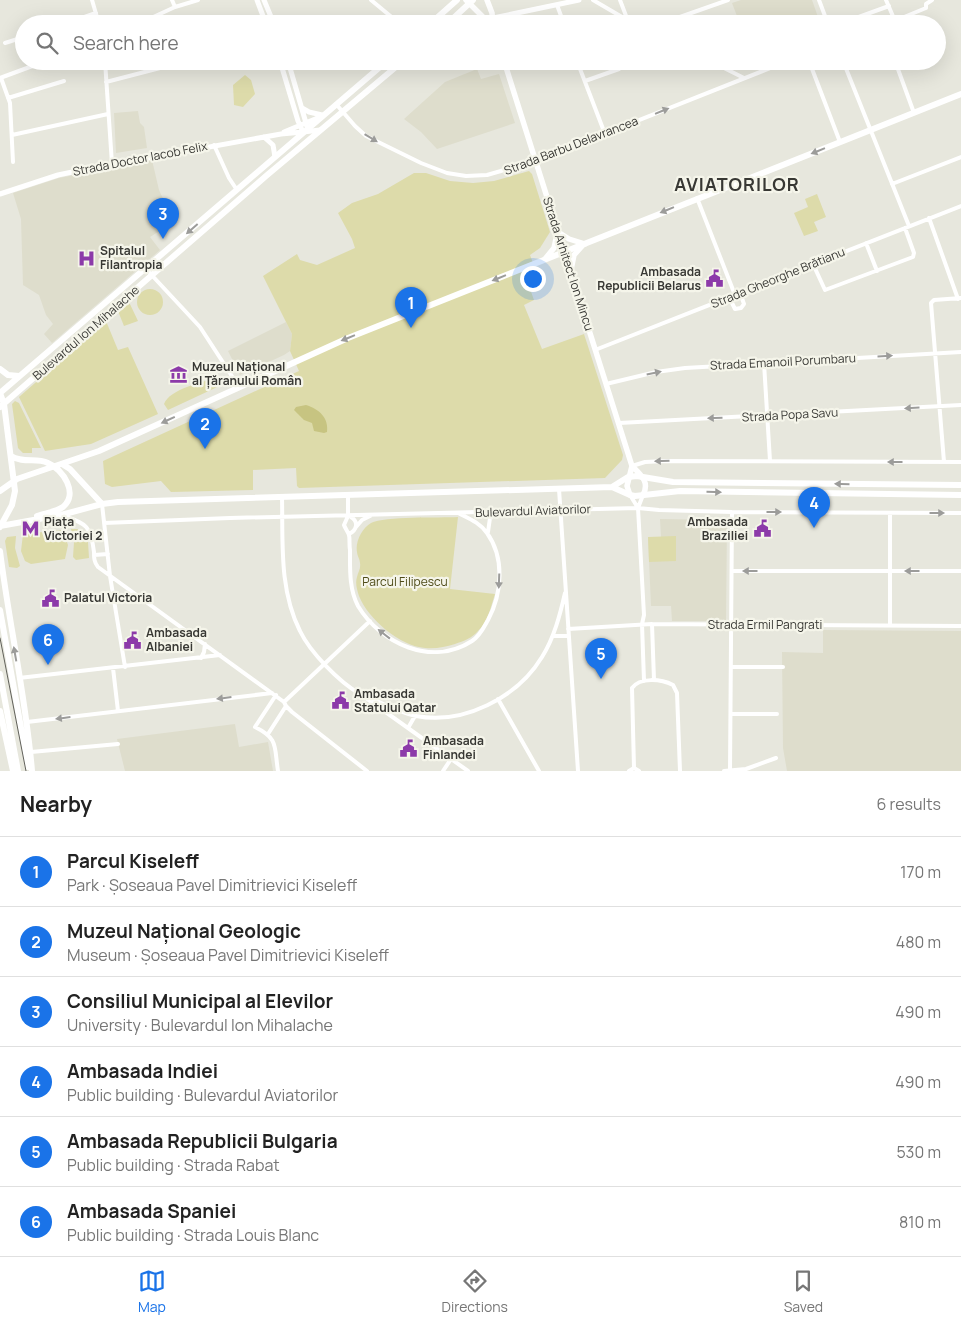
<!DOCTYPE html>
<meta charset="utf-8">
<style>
body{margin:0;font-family:Manrope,sans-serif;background:#f6f6f6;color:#222}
.you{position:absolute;left:532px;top:278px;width:18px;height:18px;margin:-12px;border:4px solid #fff;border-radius:50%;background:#1a73e8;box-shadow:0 0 0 8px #1a73e833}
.badge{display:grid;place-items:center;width:32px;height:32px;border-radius:50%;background:#1a73e8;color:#fff;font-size:16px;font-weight:700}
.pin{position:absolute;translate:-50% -41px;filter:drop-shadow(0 1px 2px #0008)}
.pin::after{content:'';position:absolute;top:26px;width:18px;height:15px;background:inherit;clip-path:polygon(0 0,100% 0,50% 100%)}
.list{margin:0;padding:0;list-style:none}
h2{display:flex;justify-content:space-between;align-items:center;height:65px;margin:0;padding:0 20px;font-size:21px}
h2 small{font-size:16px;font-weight:400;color:#767676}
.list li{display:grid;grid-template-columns:32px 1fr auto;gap:15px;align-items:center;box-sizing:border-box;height:70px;padding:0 20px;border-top:1px solid #e0e0e0}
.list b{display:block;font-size:19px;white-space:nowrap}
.list p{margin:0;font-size:16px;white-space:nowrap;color:#767676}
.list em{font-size:16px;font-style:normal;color:#767676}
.icon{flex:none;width:28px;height:28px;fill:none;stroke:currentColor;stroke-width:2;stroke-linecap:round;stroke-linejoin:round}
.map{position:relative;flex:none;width:961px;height:771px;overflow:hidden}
.search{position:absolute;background:#fff;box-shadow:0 5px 20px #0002;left:15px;right:15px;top:15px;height:55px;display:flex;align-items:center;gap:12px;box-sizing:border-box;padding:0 18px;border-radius:28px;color:#767676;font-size:19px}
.sheet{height:485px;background:#fff}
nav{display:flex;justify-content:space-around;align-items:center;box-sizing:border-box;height:70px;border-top:1px solid #e0e0e0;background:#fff;font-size:14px;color:#767676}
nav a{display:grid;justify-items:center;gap:2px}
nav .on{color:#1a73e8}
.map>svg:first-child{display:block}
.built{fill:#deddcc}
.green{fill:#dddbaa}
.water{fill:#c7c481}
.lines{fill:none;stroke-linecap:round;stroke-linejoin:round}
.minor{stroke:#fff;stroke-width:4}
.tertiary{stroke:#fff;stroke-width:5}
.secondary{stroke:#fff;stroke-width:5.5}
.primary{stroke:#fff;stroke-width:6}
.tram{stroke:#60605a;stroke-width:1}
.oneway{fill:#9c9c9a}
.labels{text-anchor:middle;stroke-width:4.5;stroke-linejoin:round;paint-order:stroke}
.street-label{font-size:12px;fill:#383834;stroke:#f5f5ea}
.poi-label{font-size:12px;font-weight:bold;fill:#383834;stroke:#f5f5ea;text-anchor:start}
.park-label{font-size:12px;fill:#4e4b18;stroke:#f5f5ea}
.district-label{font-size:18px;font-weight:bold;letter-spacing:1px;fill:#383834;stroke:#f5f5ea}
</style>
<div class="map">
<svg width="961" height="771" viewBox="0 0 961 771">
<rect width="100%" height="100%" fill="#e7e7dd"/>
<path class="built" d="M741,0H812L818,17L799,24H740L732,3Z
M477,69L481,79L499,74L515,123L437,149L421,132L404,119L445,82Z
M138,111L140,123L144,127L147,148L116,153L114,113Z
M152,160L159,190L174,222L150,237L160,250L52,343L44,334L53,324L46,315L39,295L23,285L21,219L13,193L59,178Z
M286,322L292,334L290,351L284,355L240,375L228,351Z
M660,519L727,520L726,621H672L671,606H651L648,537H661Z
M823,630L961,631V771H787L783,748L782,652L823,653Z
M235,724L239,747L268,742L273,771H125L117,739Z"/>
<path class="green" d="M245,75L251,80L255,94L243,107L234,105L233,85Z
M529,171L532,174L550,232L540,248L530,255L540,281L529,286L534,300L524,305L542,349L584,334L623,455L622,460L605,478L299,488L297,486L296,468L253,470V490L171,492L161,481L112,487L105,484L103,461L299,371L290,351L292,334L263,276L297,254L300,260L317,265L355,248L352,239L338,213L352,203L378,194L414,173H426L450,181L473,183L494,181Z
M817,194L826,217L814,222L818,231L804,236L794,213L808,207L805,199Z
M137 302a13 13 0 1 1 26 0a13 13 0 1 1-26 0Z
M129,302L138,321L124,326L118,311Z
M106,321L118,350L128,347L158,414L91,444L45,451L19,397Z
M216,378L228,382L168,410L164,404C170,389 202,382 216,378Z
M15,401L19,403L41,448H32V453H23L18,448L12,404Z
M458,517L450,589L495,594C491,606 488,622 478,631C472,638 464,641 455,644C445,647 436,649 425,648C400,646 368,619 359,596C357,590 355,583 357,577C358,572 361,569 360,563C360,559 357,556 357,552C355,542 362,528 371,523C385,516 439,518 458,517Z
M71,529H78L84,532L88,542L89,558L76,560L73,557L74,542Z
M63,530L68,545L65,559L31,564L25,561L21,551L23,534Z
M16,536L15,548L20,566L17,568L9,567L5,541L7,537Z
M676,536V561L649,562L648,537Z"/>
<path class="water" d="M306,405C319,409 329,418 327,432L324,433L314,431L312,423L304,420L294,410L296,407Z"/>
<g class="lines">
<path class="minor" d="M92,0L99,24
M172,0L175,7
M371,0L400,24
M593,0L634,24
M620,0L628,21
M819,0L828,24
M886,0L895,21
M557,5L564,24
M64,24L96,13
M138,24L175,7L198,0
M660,24L728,0
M857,24L856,18L889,6
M887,24L926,8V4L932,0
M5,43L24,37
M105,61L112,164
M577,61L605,134
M710,61L744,78
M809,61L840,142
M843,61L909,226
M895,61L914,113
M0,78L46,61
M1,78L10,103L13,162
M585,81L619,69L621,67V61
M106,82L187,61
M8,98L64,81
M336,104L355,126L366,136L421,163L447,173L466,176L487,175L536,161L788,61
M12,135L108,114
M214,145L229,178L237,190
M892,184L961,157
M697,198L735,295
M929,218L958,299
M866,243L877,271
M813,264L825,290L913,257L914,253L905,228
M146,269L200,327L239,387
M729,297L735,309L741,308L744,304L740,293
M595,350L961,206
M764,363L770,461
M606,384L656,372L685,368L961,352
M619,423L961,405
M944,462L931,303L934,300L961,298
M632,466L645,462L665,461L961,462
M559,489L578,771
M348,495V516L344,525C345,528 348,532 349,535C350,539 349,545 350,550C350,569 349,589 358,606C381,644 432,667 472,641C480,636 484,627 488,620C502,594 505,558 487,533C480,523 470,519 460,514
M630,495L638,508
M643,495L638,508L644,615L642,624L644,681
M282,497C283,542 279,590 300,631C310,652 339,682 360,694C365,697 371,699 377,701C389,707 402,713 416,716C463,725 517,698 542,657C554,638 560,615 565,593
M102,504L110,576L125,667
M890,513V626
M63,516C87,523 91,527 94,552C94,558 94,562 98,567L284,702L286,706L292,712L367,771
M104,523L230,518L638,508L659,510L732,512L961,513
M356,527L362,520L370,516
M488,532L490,518L497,512
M349,534C357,530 359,522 351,517
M94,555L108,554
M732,571H961
M652,624L654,680
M568,629L652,624L961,626
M553,636H569
M201,658L204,652L205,644
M731,667H783
M113,668L118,711
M19,678L220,655
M276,695L255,727C279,739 274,746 278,771
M366,698L468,771
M498,699L539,771
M284,702L370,621
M731,714H777
M27,722L272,693
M408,728L415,716
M268,734L286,706
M31,752L118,744
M634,768L632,688C640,677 661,679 673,685L677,693L680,771
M443,771L451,759
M629,771L634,768L639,771
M724,771L746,769L776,758
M730,771L732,512"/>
<path class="tertiary" d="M257,0L266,24
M264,0L274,24
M493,18L579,0
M280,61L298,121L303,132L320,130
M288,61L308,130
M302,108L309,112L322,115
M284,132L320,117
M264,137L273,145L275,157
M0,194L58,175L77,171L281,134L303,132"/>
<path class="secondary" d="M466,0L490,24
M487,0L492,13L493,24
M504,61L632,466C641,475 650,482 643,495
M558,232L569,239L585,244
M545,259L554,248L557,234
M571,270L574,255L583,245
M630,495L627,486L632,466"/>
<path class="primary" d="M430,24L457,0
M447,24L473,0
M0,369L8,375L19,376
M0,393L387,61
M0,393L4,404L15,491L12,505L0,527
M0,407L266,176L403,61
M11,456C24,464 36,457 48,463C63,469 79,494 63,507C56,512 45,513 37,516
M62,464L70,469L102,504
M612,487L628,477L637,476L673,482L961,485
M0,491L17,479L99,451L348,338L961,94
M0,526L61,515L102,504L118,502L612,487L630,495L635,496L680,491L961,495
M0,551C9,624 26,697 32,771
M0,610L28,767
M0,674L18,771
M0,711L13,771"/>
<path class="tram" d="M0,638L26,771"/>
</g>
<defs><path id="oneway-solid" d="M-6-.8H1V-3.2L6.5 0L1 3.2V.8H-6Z" transform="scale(1.25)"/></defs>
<g class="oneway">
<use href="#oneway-solid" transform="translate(662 111) rotate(-22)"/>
<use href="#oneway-solid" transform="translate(371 138) rotate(31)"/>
<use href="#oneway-solid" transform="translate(818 151) rotate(158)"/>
<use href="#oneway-solid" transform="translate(667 210) rotate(158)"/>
<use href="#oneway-solid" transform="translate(192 229) rotate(139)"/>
<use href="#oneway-solid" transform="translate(499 278) rotate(158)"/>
<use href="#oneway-solid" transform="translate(348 338) rotate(158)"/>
<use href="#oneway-solid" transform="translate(885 356) rotate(-3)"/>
<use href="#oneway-solid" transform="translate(654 373) rotate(-12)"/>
<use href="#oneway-solid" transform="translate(912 408) rotate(177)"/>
<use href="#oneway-solid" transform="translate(715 418) rotate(178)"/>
<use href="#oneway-solid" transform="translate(168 420) rotate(155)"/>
<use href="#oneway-solid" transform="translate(662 461) rotate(178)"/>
<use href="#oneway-solid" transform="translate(895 462) rotate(-180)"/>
<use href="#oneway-solid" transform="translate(842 484) rotate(-179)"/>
<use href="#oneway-solid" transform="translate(714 492) rotate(1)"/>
<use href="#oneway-solid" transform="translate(774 512)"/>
<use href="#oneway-solid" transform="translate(937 513)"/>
<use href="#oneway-solid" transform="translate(750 571) rotate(-180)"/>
<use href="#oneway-solid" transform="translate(912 571) rotate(-180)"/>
<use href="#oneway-solid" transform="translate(499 581) rotate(92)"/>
<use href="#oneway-solid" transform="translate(384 634) rotate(-142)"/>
<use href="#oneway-solid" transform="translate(15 654) rotate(-100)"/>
<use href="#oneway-solid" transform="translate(224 698) rotate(173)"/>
<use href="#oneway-solid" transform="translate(63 718) rotate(173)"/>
</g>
<defs>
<symbol id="hospital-bare" viewBox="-9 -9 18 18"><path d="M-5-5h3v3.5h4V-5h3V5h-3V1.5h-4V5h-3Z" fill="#8c3aa9" stroke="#f5f5ea" stroke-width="2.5" paint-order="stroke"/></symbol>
<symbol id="civic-bare" viewBox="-9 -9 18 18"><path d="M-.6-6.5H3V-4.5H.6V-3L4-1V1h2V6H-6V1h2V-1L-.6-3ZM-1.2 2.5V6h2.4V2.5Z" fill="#8c3aa9" stroke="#f5f5ea" stroke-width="2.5" paint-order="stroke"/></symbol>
<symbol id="museum-bare" viewBox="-9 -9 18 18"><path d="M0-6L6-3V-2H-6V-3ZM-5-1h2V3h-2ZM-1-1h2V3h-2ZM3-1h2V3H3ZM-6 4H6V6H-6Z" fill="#8c3aa9" stroke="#f5f5ea" stroke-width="2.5" paint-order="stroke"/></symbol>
<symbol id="metro-bare" viewBox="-9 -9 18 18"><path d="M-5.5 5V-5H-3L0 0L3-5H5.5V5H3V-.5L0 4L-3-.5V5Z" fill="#8c3aa9" stroke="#f5f5ea" stroke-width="2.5" paint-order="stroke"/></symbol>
</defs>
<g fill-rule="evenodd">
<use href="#hospital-bare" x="74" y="246" width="25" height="25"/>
<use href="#civic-bare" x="702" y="266" width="25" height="25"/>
<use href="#museum-bare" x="166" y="362" width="25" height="25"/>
<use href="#metro-bare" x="18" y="516" width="25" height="25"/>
<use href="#civic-bare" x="750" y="516" width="25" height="25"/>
<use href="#civic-bare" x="38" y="586" width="25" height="25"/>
<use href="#civic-bare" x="120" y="628" width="25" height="25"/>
<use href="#civic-bare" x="328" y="688" width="25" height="25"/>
<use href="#civic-bare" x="396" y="736" width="25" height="25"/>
</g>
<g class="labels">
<g class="street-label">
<text transform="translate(571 146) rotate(-21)" y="4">Strada Barbu Delavrancea</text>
<text transform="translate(140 159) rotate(-11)" y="4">Strada Doctor Iacob Felix</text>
<text transform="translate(568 264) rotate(72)" y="4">Strada Arhitect Ion Mincu</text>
<text transform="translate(778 278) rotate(-22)" y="4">Strada Gheorghe Brătianu</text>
<text transform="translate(86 333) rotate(-41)" y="4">Bulevardul Ion Mihalache</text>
<text transform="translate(783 362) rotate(-3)" y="4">Strada Emanoil Porumbaru</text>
<text transform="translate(790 415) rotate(-3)" y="4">Strada Popa Savu</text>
<text transform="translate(533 511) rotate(-2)" y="4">Bulevardul Aviatorilor</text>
<text x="765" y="629">Strada Ermil Pangrati</text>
</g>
<g class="poi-label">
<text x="100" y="255">Spitalul<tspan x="100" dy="14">Filantropia</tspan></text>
<text x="701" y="276" text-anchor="end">Ambasada<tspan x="701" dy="14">Republicii Belarus</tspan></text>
<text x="192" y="371">Muzeul Național<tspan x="192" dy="14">al Țăranului Român</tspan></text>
<text x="44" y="526">Piața<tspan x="44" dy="14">Victoriei 2</tspan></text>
<text x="748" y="526" text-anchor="end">Ambasada<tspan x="748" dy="14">Braziliei</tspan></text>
<text x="64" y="602">Palatul Victoria</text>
<text x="146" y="637">Ambasada<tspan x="146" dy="14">Albaniei</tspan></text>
<text x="354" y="698">Ambasada<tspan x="354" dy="14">Statului Qatar</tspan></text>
<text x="423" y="745">Ambasada<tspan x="423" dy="14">Finlandei</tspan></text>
</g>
<g class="park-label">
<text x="405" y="586">Parcul Filipescu</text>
</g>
<g class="district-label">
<text x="737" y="191">AVIATORILOR</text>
</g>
</g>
</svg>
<div class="you"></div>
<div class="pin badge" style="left:411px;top:328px">1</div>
<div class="pin badge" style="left:205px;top:449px">2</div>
<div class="pin badge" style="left:163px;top:239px">3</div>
<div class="pin badge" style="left:814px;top:528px">4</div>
<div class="pin badge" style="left:601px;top:679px">5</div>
<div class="pin badge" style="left:48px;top:665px">6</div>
<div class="search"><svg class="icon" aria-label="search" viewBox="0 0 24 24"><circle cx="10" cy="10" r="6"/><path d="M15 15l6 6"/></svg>Search here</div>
</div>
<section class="sheet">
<h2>Nearby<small>6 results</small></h2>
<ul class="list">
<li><span class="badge">1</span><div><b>Parcul Kiseleff</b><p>Park · Șoseaua Pavel Dimitrievici Kiseleff</p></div><em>170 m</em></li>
<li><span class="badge">2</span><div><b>Muzeul Național Geologic</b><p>Museum · Șoseaua Pavel Dimitrievici Kiseleff</p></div><em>480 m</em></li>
<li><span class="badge">3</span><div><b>Consiliul Municipal al Elevilor</b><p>University · Bulevardul Ion Mihalache</p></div><em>490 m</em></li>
<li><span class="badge">4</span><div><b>Ambasada Indiei</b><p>Public building · Bulevardul Aviatorilor</p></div><em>490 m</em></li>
<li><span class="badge">5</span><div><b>Ambasada Republicii Bulgaria</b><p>Public building · Strada Rabat</p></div><em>530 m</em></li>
<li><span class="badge">6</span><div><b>Ambasada Spaniei</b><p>Public building · Strada Louis Blanc</p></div><em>810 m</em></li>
</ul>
</section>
<nav>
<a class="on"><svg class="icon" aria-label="map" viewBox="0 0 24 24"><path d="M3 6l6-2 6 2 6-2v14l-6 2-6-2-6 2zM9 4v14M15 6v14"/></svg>Map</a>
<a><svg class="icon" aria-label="directions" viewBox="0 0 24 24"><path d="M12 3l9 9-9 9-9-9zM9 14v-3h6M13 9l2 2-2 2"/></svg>Directions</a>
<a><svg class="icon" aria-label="saved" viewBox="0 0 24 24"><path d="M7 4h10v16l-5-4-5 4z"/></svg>Saved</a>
</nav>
